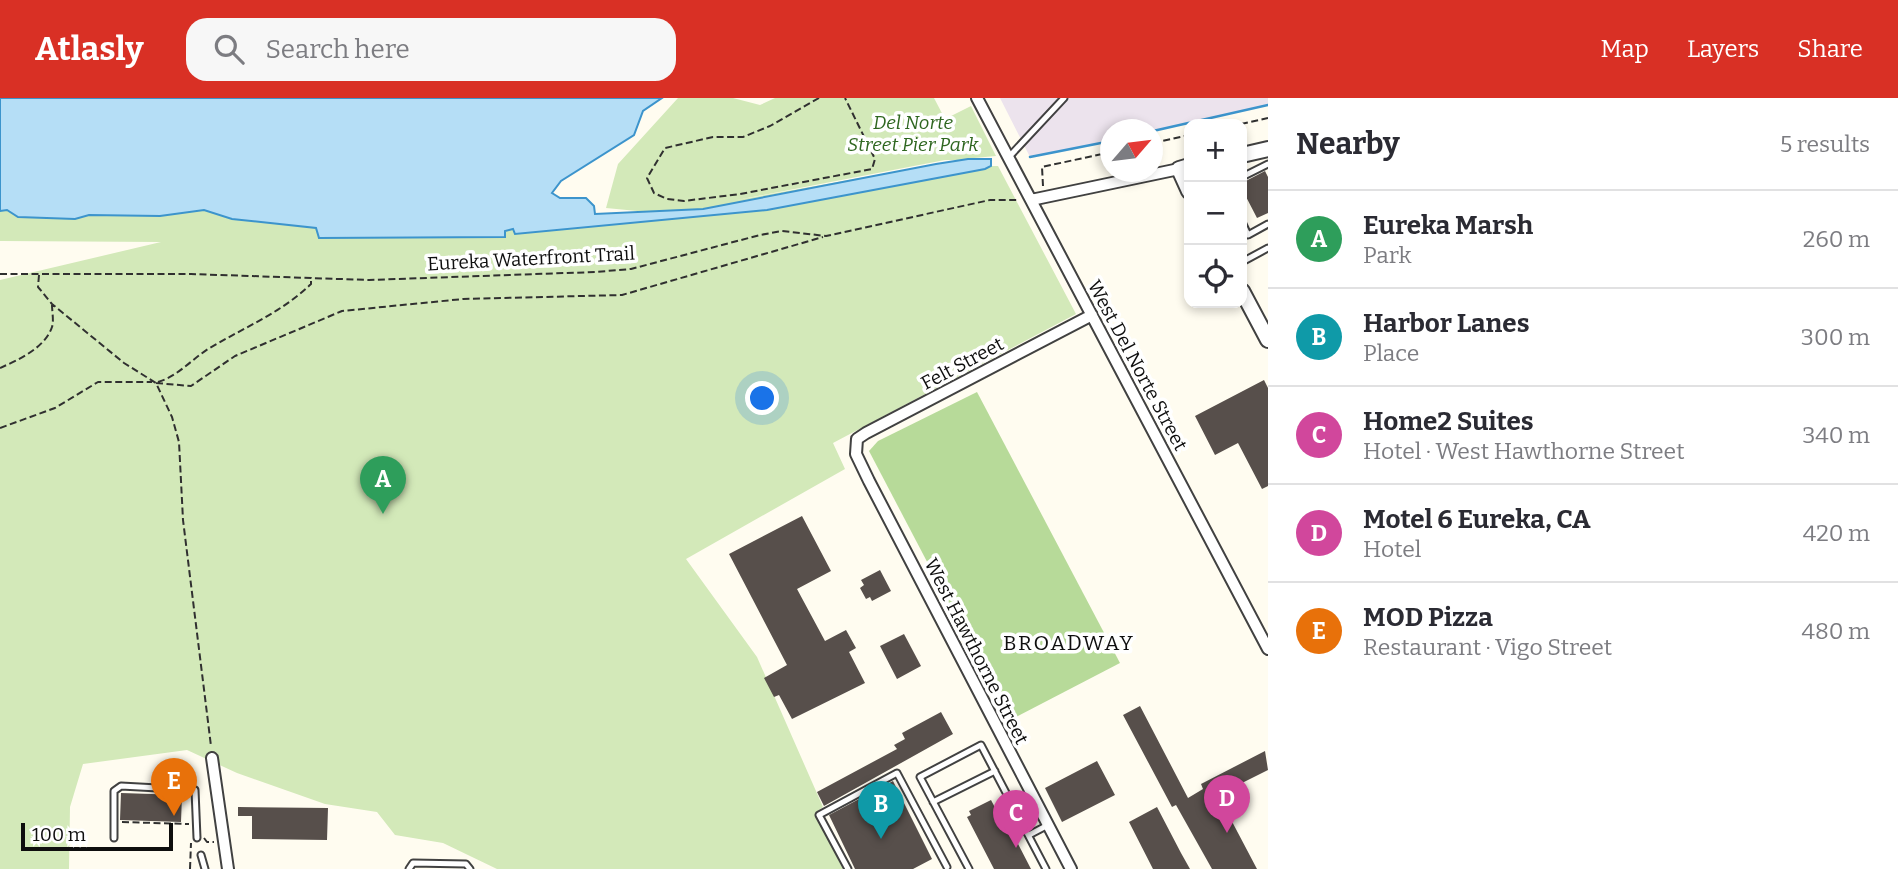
<!DOCTYPE html>
<meta charset="utf-8">
<style>
body{margin:0;font-family:Bitter,serif;background:#f7f7f7;color:#2b2b33}
.controls{position:absolute;right:21px;top:21px;display:grid;overflow:hidden;border-radius:14px;box-shadow:0 4px 10px #0003}
.controls button{width:63px;height:63px;display:grid;place-items:center;padding:0;border:0;border-bottom:2px solid #e1e1e2;background:#fff;color:#2b2b33;font:35px sans-serif}
.compass{position:absolute;left:1100px;top:21px;width:63px;height:63px;border-radius:50%;background:#fff;box-shadow:0 4px 10px #0003;rotate:62deg}
.scale{position:absolute;left:21px;bottom:18px;width:152px;box-sizing:border-box;padding-left:7px;border:4px solid #0e0e0e;border-top:0;font-size:19px;line-height:24px;white-space:nowrap;color:#0e0e0e;-webkit-text-stroke:5px #fff;paint-order:stroke}
.you{position:absolute;left:763px;top:301px;width:24px;height:24px;margin:-18px;border:5px solid #fff;border-radius:50%;background:#1a73e8;box-shadow:0 0 0 10px #1a73e833}
.badge{display:grid;place-items:center;width:46px;height:46px;border-radius:50%;background:#d93025;color:#fff;font-size:23px;font-weight:700}
.pin{position:absolute;translate:-50% -58px;filter:drop-shadow(0 2px 4px #0008)}
.pin::after{content:'';position:absolute;top:37px;width:24px;height:21px;background:inherit;clip-path:polygon(0 0,100% 0,50% 100%)}
.list{margin:0;padding:0;list-style:none}
h2{display:flex;justify-content:space-between;align-items:center;height:91px;margin:0;padding:0 28px;font-size:30px}
h2 small{font-size:23px;font-weight:400;color:#7c7c81}
.list li{display:grid;grid-template-columns:46px 1fr auto;gap:21px;align-items:center;box-sizing:border-box;height:98px;padding:0 28px;border-top:2px solid #e1e1e2}
.list b{display:block;font-size:26px;white-space:nowrap}
.list p{margin:0;font-size:23px;white-space:nowrap;color:#7c7c81}
.list em{font-size:23px;font-style:normal;color:#7c7c81}
.icon{flex:none;width:38px;height:38px;fill:none;stroke:currentColor;stroke-width:2;stroke-linecap:round;stroke-linejoin:round}
.map{position:relative;flex:none;width:1268px;height:771px;overflow:hidden}
header{display:flex;align-items:center;gap:42px;box-sizing:border-box;height:98px;padding:0 35px;background:#d93025;color:#fff}
header strong{font-size:33px}
nav{display:flex;gap:38px;margin-inline-start:auto;font-size:24px}
.search{width:490px;height:63px;background:#f7f7f7;display:flex;align-items:center;gap:18px;box-sizing:border-box;padding:0 24px;border-radius:21px;color:#7c7c81;font-size:26px}
main{display:flex}
aside{flex:1;background:#fff}
.map>svg:first-child{display:block}
.industrial{fill:#ece3ed}
.green{fill:#d3e9b9;fill-rule:evenodd}
.forest{fill:#b7da99}
.water{fill:#b5def6;stroke:#3c94cc;stroke-width:2}
.lines{fill:none;stroke-linecap:round;stroke-linejoin:round}
.stream{stroke:#3c94cc;stroke-width:2.5}
.building{fill:#574f4b}
.service-casing{stroke:#414141;stroke-width:9}
.minor-casing{stroke:#414141;stroke-width:14}
.tertiary-casing{stroke:#414141;stroke-width:18}
.path{stroke:#303030;stroke-width:2;stroke-dasharray:7 3.5;stroke-linecap:butt}
.service{stroke:#fff;stroke-width:5}
.minor{stroke:#fff;stroke-width:10}
.tertiary{stroke:#fff;stroke-width:14}
.labels{text-anchor:middle;stroke-width:7;stroke-linejoin:round;paint-order:stroke}
.park-label{font-size:19px;font-style:italic;fill:#2e661f;stroke:#fff}
.street-label{font-size:19px;fill:#0e0e0e;stroke:#fff}
.neighbourhood-label{font-size:21px;letter-spacing:2px;fill:#0e0e0e;stroke:#fff}
</style>
<header>
<strong>Atlasly</strong>
<div class="search"><svg class="icon" aria-label="search" viewBox="0 0 24 24"><circle cx="10" cy="10" r="6"/><path d="M15 15l6 6"/></svg>Search here</div>
<nav><a>Map</a><a>Layers</a><a>Share</a></nav>
</header>
<main>
<div class="map">
<svg width="1268" height="771" viewBox="0 0 1268 771">
<rect width="100%" height="100%" fill="#fffcf0"/>
<path class="industrial" d="M1000,0H1268V7L1153,33L1111,32L1110,43L1030,59Z"/>
<path class="green" d="M0,0L561,83L552,95L560,100H586L594,108L595,116L658,115L606,110L618,66L678,0H733L760,7L775,0H934L945,21L971,8L996,58L974,60L991,61V68H998L1076,216L833,345L845,371L686,461L757,559L823,709L815,715L843,771H497L443,745L395,737L377,714L325,706L237,675L187,652L83,666L70,709L69,771H0V182L161,144L0,143ZM945,62H960L732,103Z"/>
<path class="forest" d="M977,294L1120,565L1010,622L869,353L878,343Z"/>
<path class="water" d="M0,0H662L643,13L634,37L561,83L552,95L560,100H586L594,108L595,116L703,111L936,66L968,61H991V68L985,71L767,112L515,136L513,131L505,133V139L319,140L316,130L232,121L204,112L160,118L89,117L75,121L18,119L7,112L0,113Z"/>
<g class="lines">
<path class="stream" d="M1153,33L1268,7
M1030,59L1111,43"/>
</g>
<path class="building" d="M1265,73L1268,79V115L1257,120L1242,91V85Z
M1264,282L1268,290V388L1262,391L1238,345L1215,357L1195,318Z
M802,418L831,473L797,491L825,543L846,532L856,550L849,554L865,585L792,621L779,597L774,599L764,580L787,567L729,456Z
M880,472L891,493L872,503L870,499L866,501L860,490L864,487L861,482Z
M904,536L921,568L897,581L880,548Z
M1140,608L1188,700L1203,691L1201,686L1265,653L1268,672L1218,697L1257,771H1212L1176,707L1172,709L1123,617Z
M941,614L953,636L824,708L817,694L897,651L894,647L905,641L902,635Z
M1097,663L1115,697L1062,724L1045,690Z
M893,683L932,761L913,771H855L829,717Z
M121,695L182,697L181,724L120,722Z
M991,702L1010,738H1014L1031,771H994L967,719L971,717L969,713Z
M238,709L328,710L327,742L252,741V718H238Z
M1157,709L1181,755L1190,771H1153L1129,724Z"/>
<g class="lines">
<defs>
<path id="service" d="M1008,60L1064,0
M1242,79L1268,66
M1242,124L1248,137L1268,126
M1242,164L1268,150
M933,704L995,673
M1029,737L1048,727
M114,740V693L121,688L195,692L197,740
M201,757L205,771
M409,771L413,765L466,766L470,771
M848,771L819,717L897,675L947,769
M969,771L920,679L981,647L1046,771"/>
<path id="minor" d="M977,0L1268,551
M1031,102L1179,71
M212,660L228,771
M1071,771L869,383L856,356L857,341L866,335L1092,217"/>
<path id="tertiary" d="M1242,57L1268,51
M1189,68L1179,71L1189,93
M1242,193L1268,242"/>
</defs>
<use href="#service" class="service-casing"/>
<use href="#minor" class="minor-casing"/>
<use href="#tertiary" class="tertiary-casing"/>
<path class="path" d="M819,0L770,28L743,39H713L665,50L647,80L654,95L667,101L684,103L740,96L872,71L875,61L845,0
M1241,26L1268,20
M1153,45L1189,37
M1043,88L1042,69L1111,54
M0,176H191L369,182L595,174L631,171L760,137L782,133L826,138L990,102H1018
M39,177L38,189L52,206L124,265L156,285L172,319L179,344L183,422L211,648
M0,270C18,262 45,250 52,229C54,223 52,213 52,207
M158,284C178,278 191,262 208,251C243,230 281,215 311,186V179
M156,285L191,288L235,258L342,213L463,201L622,197L823,139
M0,330L55,310L98,284H152
M122,724L189,726
M204,740L207,744H214
M190,771L191,745"/>
<use href="#service" class="service"/>
<use href="#minor" class="minor"/>
<use href="#tertiary" class="tertiary"/>
</g>
<g class="labels">
<g class="park-label">
<text x="913" y="31">Del Norte<tspan x="913" dy="22">Street Pier Park</tspan></text>
</g>
<g class="street-label">
<text transform="translate(531 160) rotate(-3)" y="7">Eureka Waterfront Trail</text>
<text transform="translate(962 265) rotate(-28)" y="7">Felt Street</text>
<text transform="translate(1138 267) rotate(62)" y="7">West Del Norte Street</text>
<text transform="translate(977 553) rotate(63)" y="7">West Hawthorne Street</text>
</g>
<g class="neighbourhood-label">
<text x="1069" y="552">BROADWAY</text>
</g>
</g>
</svg>
<div class="controls">
<button>+</button>
<button>−</button>
<button><svg class="icon" aria-label="locate" viewBox="0 0 24 24"><circle cx="12" cy="12" r="6"/><path d="M12 2v4M12 18v4M2 12h4M18 12h4"/></svg></button>
</div>
<svg class="compass" viewBox="-18 -18 36 36"><path d="M0-13l5 13h-10z" fill="#e53935"/><path d="M0 13l5-13h-10z" fill="#7c7c81"/></svg>
<div class="scale">100 m</div>
<div class="you"></div>
<div class="pin badge" style="left:383px;top:416px;background:#2e9e5b">A</div>
<div class="pin badge" style="left:881px;top:741px;background:#0f9aa8">B</div>
<div class="pin badge" style="left:1016px;top:750px;background:#d1479c">C</div>
<div class="pin badge" style="left:1227px;top:735px;background:#d1479c">D</div>
<div class="pin badge" style="left:174px;top:718px;background:#e8710a">E</div>
</div>
<aside>
<h2>Nearby<small>5 results</small></h2>
<ul class="list">
<li><span class="badge" style="background:#2e9e5b">A</span><div><b>Eureka Marsh</b><p>Park</p></div><em>260 m</em></li>
<li><span class="badge" style="background:#0f9aa8">B</span><div><b>Harbor Lanes</b><p>Place</p></div><em>300 m</em></li>
<li><span class="badge" style="background:#d1479c">C</span><div><b>Home2 Suites</b><p>Hotel · West Hawthorne Street</p></div><em>340 m</em></li>
<li><span class="badge" style="background:#d1479c">D</span><div><b>Motel 6 Eureka, CA</b><p>Hotel</p></div><em>420 m</em></li>
<li><span class="badge" style="background:#e8710a">E</span><div><b>MOD Pizza</b><p>Restaurant · Vigo Street</p></div><em>480 m</em></li>
</ul>
</aside>
</main>
